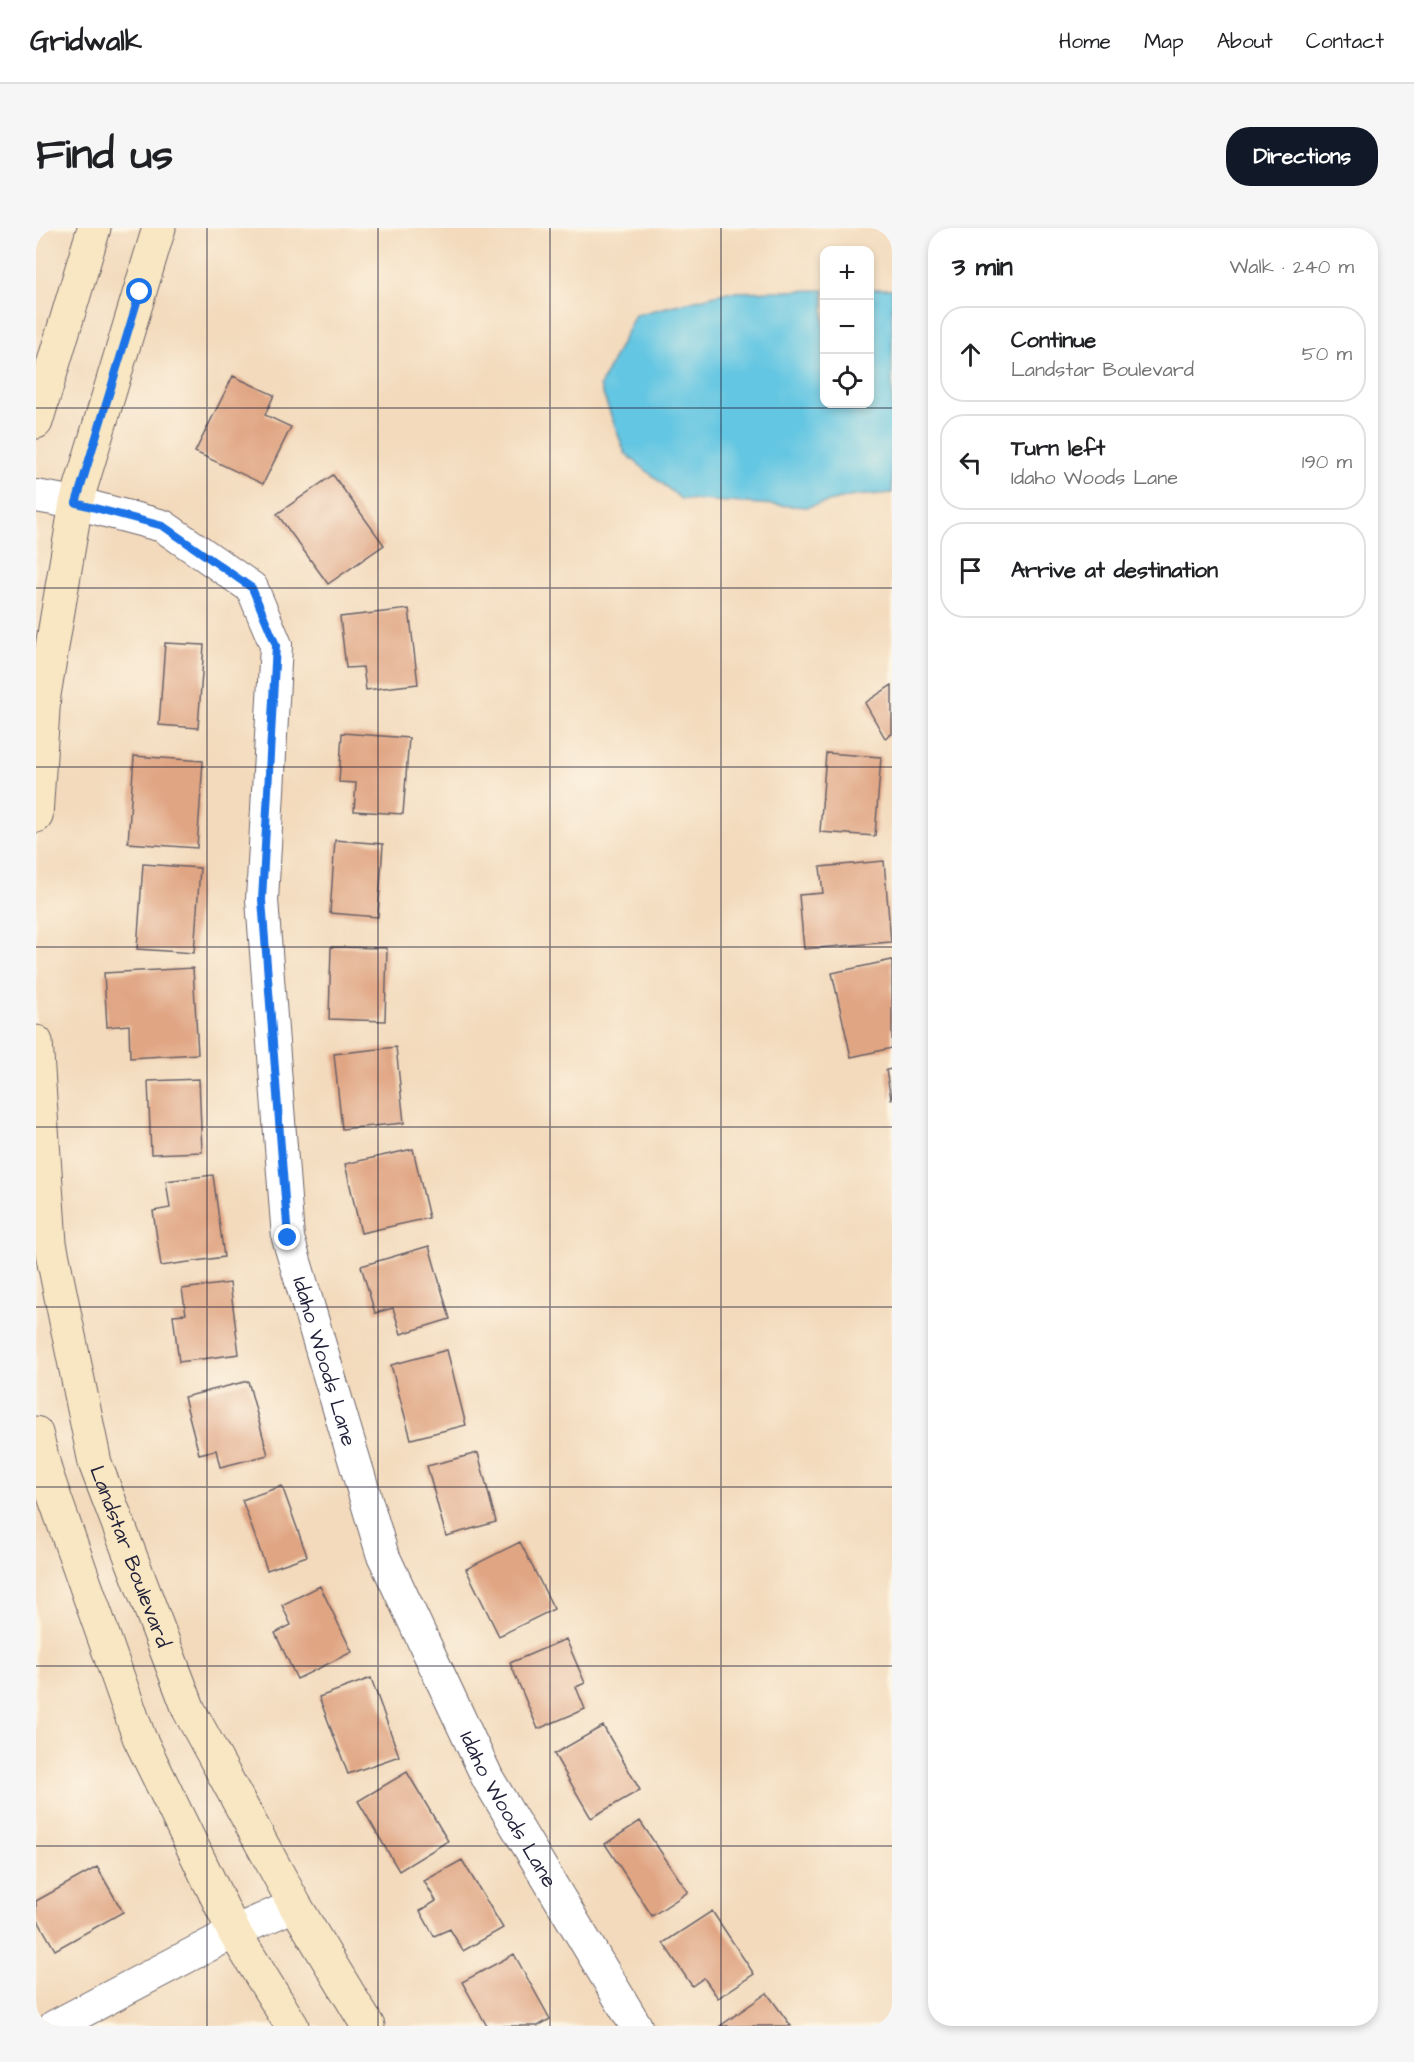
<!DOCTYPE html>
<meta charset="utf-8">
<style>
body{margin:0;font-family:"Architects Daughter",sans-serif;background:#f6f6f6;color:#202124}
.controls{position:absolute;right:18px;top:18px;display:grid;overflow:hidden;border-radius:12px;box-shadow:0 3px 9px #0003}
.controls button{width:54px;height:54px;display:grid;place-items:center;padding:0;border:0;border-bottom:2px solid #e0e0e0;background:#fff;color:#202124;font:30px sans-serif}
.stop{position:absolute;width:18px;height:18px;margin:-14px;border:4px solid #1a73e8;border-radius:50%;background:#fff}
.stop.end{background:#1a73e8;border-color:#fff;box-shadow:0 2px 6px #0008}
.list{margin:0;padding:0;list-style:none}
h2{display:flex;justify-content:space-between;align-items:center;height:78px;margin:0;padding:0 24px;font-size:26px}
h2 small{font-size:20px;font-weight:400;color:#757577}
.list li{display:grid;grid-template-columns:39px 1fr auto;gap:18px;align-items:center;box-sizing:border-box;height:96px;margin:0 12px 12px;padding:0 12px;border:2px solid #e0e0e0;border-radius:24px}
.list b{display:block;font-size:22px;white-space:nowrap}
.list p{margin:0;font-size:20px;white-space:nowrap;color:#757577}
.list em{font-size:20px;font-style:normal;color:#757577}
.icon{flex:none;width:33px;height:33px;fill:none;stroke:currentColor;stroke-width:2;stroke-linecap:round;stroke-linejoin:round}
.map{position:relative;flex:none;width:856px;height:1798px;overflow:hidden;border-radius:24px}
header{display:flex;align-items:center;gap:36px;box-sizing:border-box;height:84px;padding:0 30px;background:#fff;border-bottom:2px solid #e0e0e0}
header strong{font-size:28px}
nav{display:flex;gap:33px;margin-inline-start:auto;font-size:21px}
.intro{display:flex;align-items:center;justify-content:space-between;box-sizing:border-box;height:144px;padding:0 36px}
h1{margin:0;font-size:42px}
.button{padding:15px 27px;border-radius:24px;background:#111827;color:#fff;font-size:21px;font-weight:700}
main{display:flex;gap:36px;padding:0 36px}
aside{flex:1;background:#fff;border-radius:24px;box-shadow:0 3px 9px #0003}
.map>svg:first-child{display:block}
.water{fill:#64c6e2;stroke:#43748e;stroke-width:1.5}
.building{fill:#e0a583}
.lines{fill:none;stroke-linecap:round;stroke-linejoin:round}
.street-casing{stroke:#6b6268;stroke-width:34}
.secondary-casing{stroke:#6b6268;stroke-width:35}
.street{stroke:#fff;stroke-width:32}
.secondary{stroke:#f9e7c3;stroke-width:33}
.route{stroke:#1a73e8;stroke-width:8}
.grid{fill:none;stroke:#22223b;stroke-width:1.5;stroke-opacity:0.55}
.labels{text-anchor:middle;stroke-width:6;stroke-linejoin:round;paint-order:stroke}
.street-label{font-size:21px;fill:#22223b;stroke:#fcf5e5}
</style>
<header>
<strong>Gridwalk</strong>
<nav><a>Home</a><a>Map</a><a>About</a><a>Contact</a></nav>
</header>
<div class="intro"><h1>Find us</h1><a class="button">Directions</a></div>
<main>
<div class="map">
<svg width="856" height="1798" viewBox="0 0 856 1798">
<rect width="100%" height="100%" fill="#fcf5e5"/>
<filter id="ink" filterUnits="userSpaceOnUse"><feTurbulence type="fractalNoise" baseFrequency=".0167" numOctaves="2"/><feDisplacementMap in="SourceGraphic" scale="12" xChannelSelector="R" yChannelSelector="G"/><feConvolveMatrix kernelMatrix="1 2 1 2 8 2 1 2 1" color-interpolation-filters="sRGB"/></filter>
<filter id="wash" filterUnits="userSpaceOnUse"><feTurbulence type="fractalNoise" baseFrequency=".008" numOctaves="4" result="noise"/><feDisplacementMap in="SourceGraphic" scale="24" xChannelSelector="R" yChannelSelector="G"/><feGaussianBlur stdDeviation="1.35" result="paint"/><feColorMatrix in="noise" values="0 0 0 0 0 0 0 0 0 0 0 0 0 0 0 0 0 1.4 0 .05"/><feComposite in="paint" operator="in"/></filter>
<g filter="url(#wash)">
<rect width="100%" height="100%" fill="#f3dabc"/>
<path class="water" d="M834,61H856V265L818,268L771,279L645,271L589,225L564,158L599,87L692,64L788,62V176H834Z"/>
<g id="blocks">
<path class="building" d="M197,148L238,167L229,187L255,199L227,256L159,224Z
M297,247L348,317L292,356L241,286Z
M373,381L382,456L330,462L327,439L310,440L304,389Z
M129,415L168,417L162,500L123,497Z
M856,457V506L849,510L829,475Z
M306,505L373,510L367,586L318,583L320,555L303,554Z
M790,525L845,529L839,608L784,604Z
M98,528L167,533L161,620L92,615Z
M299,612L347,616L342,689L294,685Z
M848,633L855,714L768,721L763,667L787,665L784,639Z
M107,636L164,640L158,725L101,721Z
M295,719L351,720L349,793L293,791Z
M856,732V820L815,829L796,745Z
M157,740L162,826L94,830L93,797L71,799L68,745Z
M360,819L368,895L306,901L298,826Z
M856,841V871H855L850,842Z
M163,851L166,924L115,926L112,853Z
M377,921L393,990L325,1005L309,936Z
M177,947L188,1029L125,1038L117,983L134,980L130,953Z
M393,1018L414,1091L365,1106L357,1080L339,1085L325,1038Z
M194,1055L203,1126L143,1134L137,1087L150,1086L146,1061Z
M411,1122L430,1197L375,1211L355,1137Z
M212,1153L232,1227L184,1239L180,1222L163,1226L148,1169Z
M442,1225L460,1294L410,1308L391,1238Z
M246,1258L271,1328L231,1342L206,1272Z
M484,1314L518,1381L463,1408L430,1341Z
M284,1358L316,1424L261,1451L239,1405L255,1397L246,1377Z
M530,1411L549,1455L540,1459L549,1481L502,1501L474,1435Z
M335,1450L363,1528L312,1546L283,1469Z
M567,1498L604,1562L555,1590L518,1526Z
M371,1544L412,1613L363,1643L322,1573Z
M604,1593L652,1664L616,1688L569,1616Z
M426,1632L467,1700L427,1723L414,1701L398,1708L384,1683L400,1673L388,1653Z
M61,1639L87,1684L19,1722L0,1689V1673Z
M676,1683L718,1746L682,1770L668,1750L656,1758L627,1715Z
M478,1726L514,1791L502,1798H451L426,1754Z
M731,1765L755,1798H684Z"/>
</g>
</g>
<g filter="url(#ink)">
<use href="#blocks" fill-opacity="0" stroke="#6b6268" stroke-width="1.5"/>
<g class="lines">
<defs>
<g id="street">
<path id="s1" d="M0,268L40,275L127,298L216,360L240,417L226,672L252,1010L346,1325L452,1551L600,1798"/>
<path d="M19,1798L198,1704L259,1677"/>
</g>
<g id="secondary">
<path d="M0,194L58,0"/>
<path d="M0,588L8,467L40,275L123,0"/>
<path id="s2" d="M0,814L14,1015L59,1235L153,1482L259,1677L332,1798"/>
<path d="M0,1205L10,1245L103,1509L198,1704L256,1798"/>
</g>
</defs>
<use href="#street" class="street-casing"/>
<use href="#secondary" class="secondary-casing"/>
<use href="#street" class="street"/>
<use href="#secondary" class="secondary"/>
</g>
</g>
<g class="lines" filter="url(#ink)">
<path class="route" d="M104,64L40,275L127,298L216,360L240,417L226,672L252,1010"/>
</g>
<path class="grid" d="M171,0V1798M342,0V1798M514,0V1798M685,0V1798M0,180H856M0,360H856M0,539H856M0,719H856M0,899H856M0,1079H856M0,1259H856M0,1438H856M0,1618H856"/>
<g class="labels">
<g class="street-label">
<text dy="7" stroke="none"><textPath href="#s1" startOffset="1024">Idaho Woods Lane</textPath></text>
<text dy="7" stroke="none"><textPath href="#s2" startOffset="526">Landstar Boulevard</textPath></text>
<text dy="7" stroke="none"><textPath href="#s1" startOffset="1510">Idaho Woods Lane</textPath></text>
</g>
</g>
</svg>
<div class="controls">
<button>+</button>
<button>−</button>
<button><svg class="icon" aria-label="locate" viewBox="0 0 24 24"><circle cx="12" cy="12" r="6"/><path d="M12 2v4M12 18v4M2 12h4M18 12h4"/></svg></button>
</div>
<div class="stop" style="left:104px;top:64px"></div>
<div class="stop end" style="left:252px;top:1010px"></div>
</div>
<aside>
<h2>3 min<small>Walk · 240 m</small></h2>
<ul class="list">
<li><svg class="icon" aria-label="ahead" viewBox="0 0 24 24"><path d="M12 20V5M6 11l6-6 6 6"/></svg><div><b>Continue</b><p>Landstar Boulevard</p></div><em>50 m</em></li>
<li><svg class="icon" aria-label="left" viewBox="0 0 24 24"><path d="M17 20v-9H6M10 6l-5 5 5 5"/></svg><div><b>Turn left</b><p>Idaho Woods Lane</p></div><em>190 m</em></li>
<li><svg class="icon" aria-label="arrive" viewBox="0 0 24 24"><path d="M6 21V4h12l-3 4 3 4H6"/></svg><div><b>Arrive at destination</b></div></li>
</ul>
</aside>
</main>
